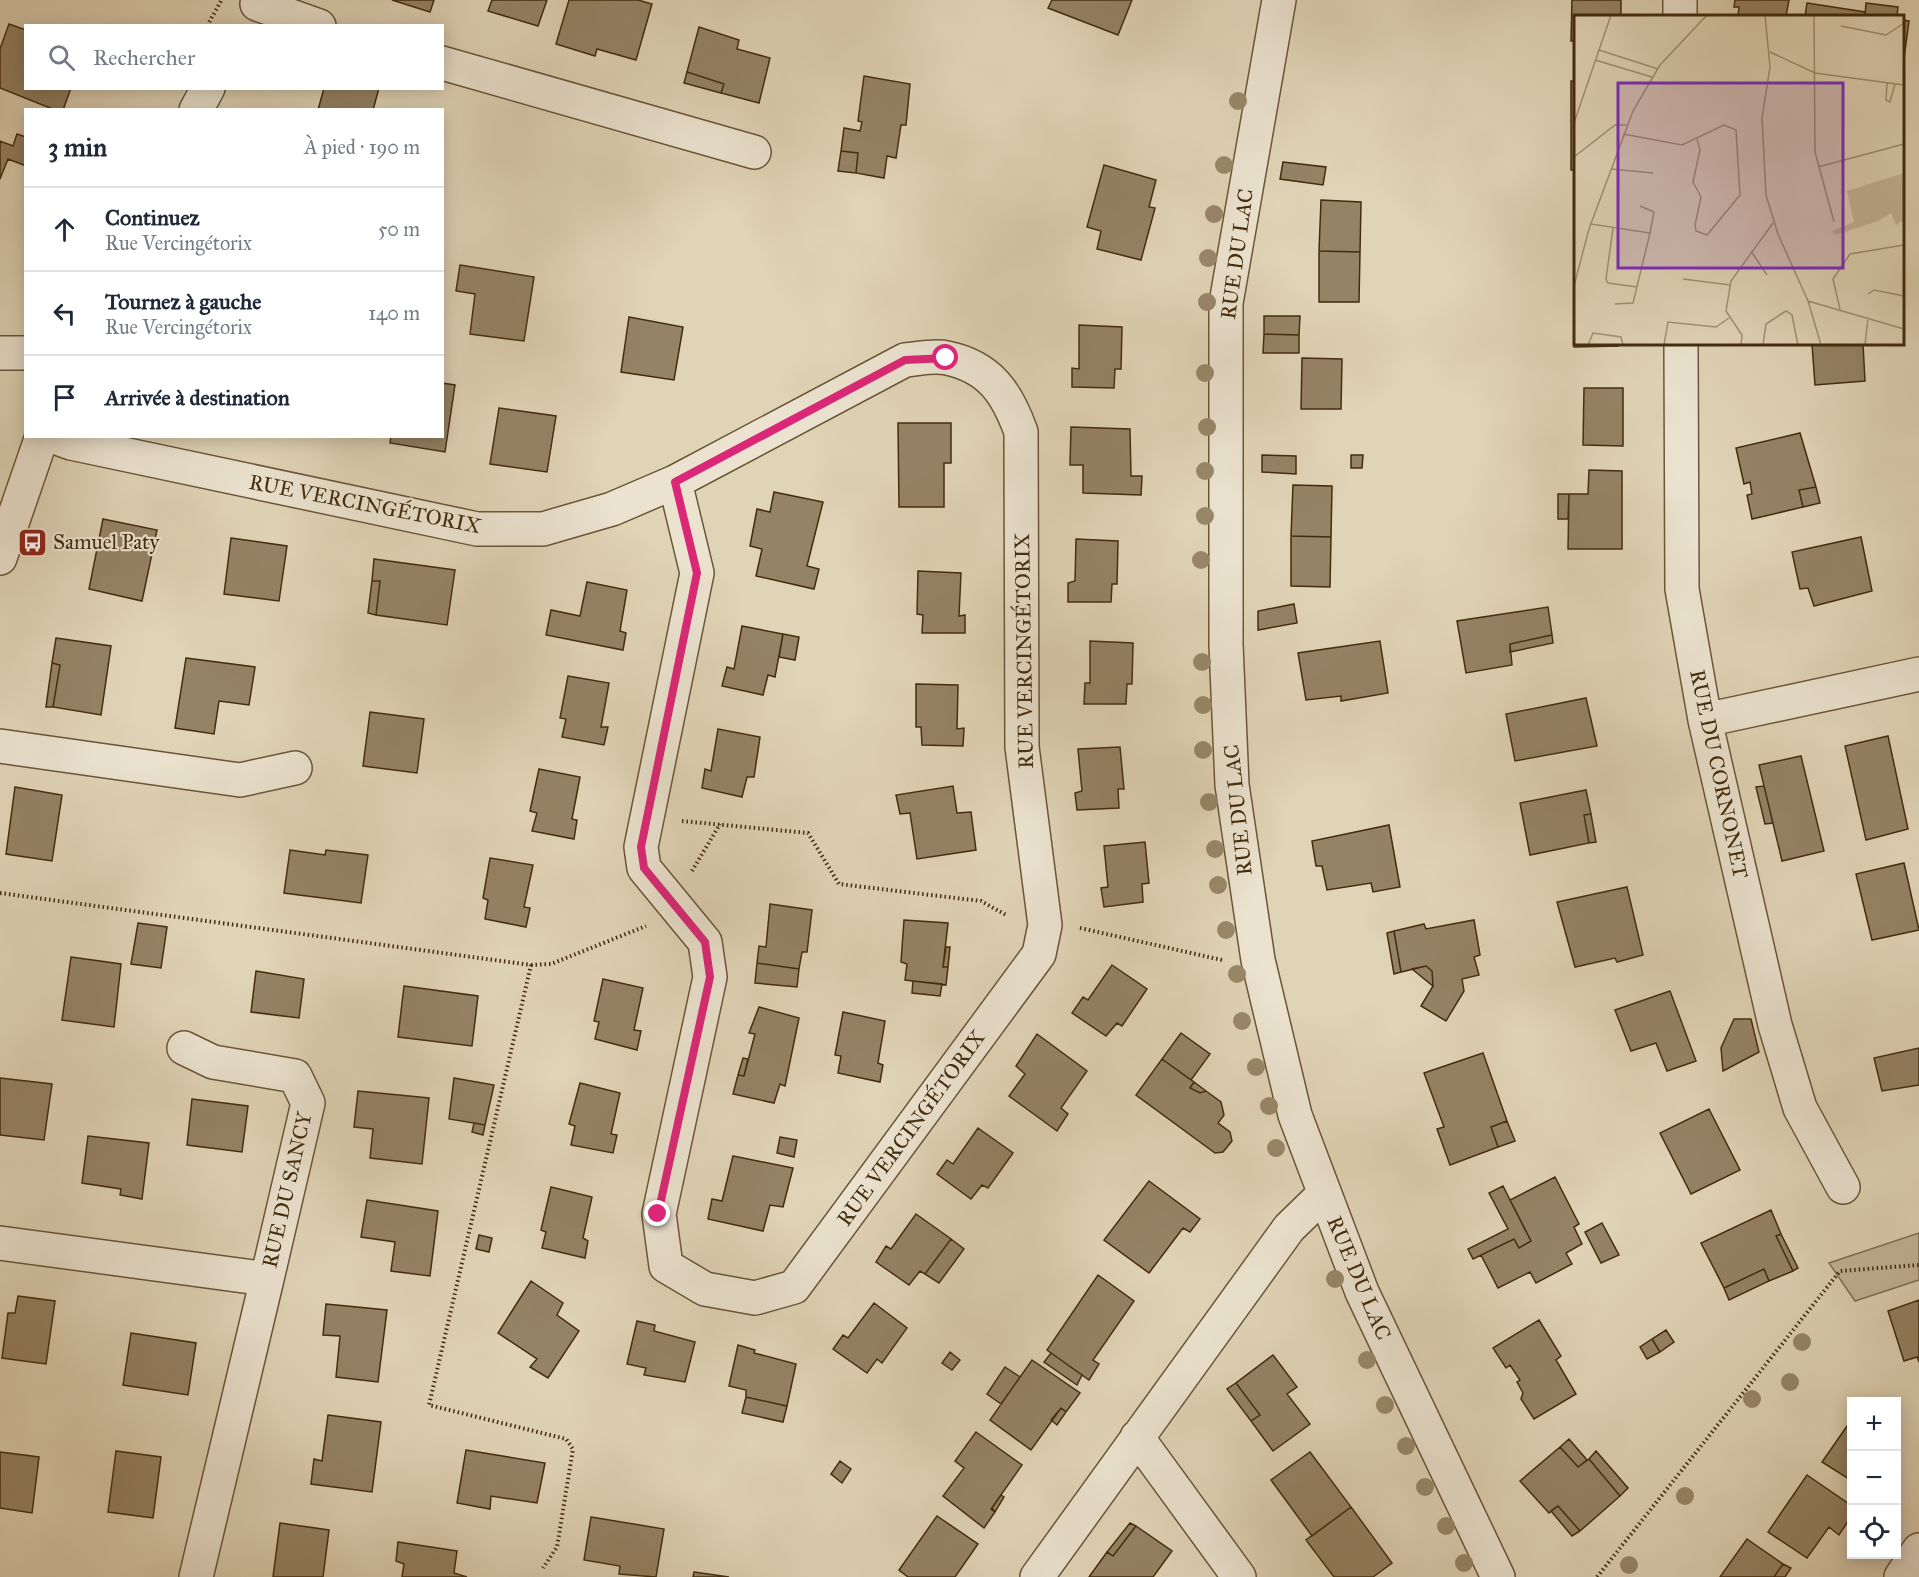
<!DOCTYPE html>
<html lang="fr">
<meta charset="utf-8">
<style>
body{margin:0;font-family:"IM FELL Great Primer",serif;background:#f2f2f3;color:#1f2937}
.controls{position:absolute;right:18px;bottom:18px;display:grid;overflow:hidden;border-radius:0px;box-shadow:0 3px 15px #0003}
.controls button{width:54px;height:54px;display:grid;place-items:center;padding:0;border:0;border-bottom:2px solid #e0e1e3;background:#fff;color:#1f2937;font:30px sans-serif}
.stop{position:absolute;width:18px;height:18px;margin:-14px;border:4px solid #db2777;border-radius:50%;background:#fff}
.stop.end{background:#db2777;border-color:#fff;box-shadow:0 2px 6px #0008}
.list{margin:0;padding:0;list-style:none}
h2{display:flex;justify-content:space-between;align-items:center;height:78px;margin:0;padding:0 24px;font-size:26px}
h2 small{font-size:20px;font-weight:400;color:#747a83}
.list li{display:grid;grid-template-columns:39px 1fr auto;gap:18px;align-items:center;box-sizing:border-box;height:84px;padding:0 24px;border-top:2px solid #e0e1e3}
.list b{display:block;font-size:22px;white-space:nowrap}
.list p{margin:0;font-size:20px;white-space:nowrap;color:#747a83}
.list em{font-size:20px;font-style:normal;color:#747a83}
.icon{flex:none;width:33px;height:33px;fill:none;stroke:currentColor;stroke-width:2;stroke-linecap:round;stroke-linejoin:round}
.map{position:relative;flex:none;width:1919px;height:1577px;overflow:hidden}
.search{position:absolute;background:#fff;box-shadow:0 3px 15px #0003;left:24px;top:24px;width:420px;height:66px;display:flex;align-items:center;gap:15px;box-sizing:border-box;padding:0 21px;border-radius:0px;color:#747a83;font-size:22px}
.panel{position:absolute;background:#fff;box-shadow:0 3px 15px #0003;left:24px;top:108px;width:420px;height:330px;border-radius:0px}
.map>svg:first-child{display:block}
.green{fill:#c5b799;stroke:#847253;stroke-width:1.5}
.building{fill:#958365;stroke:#432c0d;stroke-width:1.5}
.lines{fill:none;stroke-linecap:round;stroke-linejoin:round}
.minor-casing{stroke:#6a5637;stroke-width:36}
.path{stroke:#432c0d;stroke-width:4;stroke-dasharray:1.5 3;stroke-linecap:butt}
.minor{stroke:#ebe3d0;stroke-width:33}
.tree{fill:#988768}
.route{stroke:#db2777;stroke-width:8}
.labels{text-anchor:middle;stroke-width:4.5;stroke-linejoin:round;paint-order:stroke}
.street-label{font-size:21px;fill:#432c0d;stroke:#ebe3d0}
.poi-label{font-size:21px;fill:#432c0d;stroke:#ebe3d0;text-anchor:start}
.inset-road{fill:none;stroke:#a19172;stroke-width:1.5}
.view{fill:#7b2cbf;fill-opacity:0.15;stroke:#7b2cbf;stroke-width:3}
.inset-edge{fill:none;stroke:#432c0d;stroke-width:3}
</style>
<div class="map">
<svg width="1919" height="1577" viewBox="0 0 1919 1577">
<rect width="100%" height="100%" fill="#e0d4b6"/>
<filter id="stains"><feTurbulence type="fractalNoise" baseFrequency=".00333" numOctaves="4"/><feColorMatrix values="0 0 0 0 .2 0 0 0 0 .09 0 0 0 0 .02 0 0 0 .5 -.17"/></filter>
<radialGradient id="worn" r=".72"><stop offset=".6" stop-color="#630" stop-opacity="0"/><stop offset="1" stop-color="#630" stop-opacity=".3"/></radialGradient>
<path class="green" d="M1919,1233V1280L1855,1301L1829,1263Z"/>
<path class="building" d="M392,0H434L430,12Z
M492,0H547L538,26L488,11Z
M569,0H638L652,4L636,60L597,49L595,56L556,44Z
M1052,0H1132L1118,35L1048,8Z
M1572,0H1621V16H1576V41H1571Z
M1735,0H1789L1786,16H1738L1739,7H1734Z
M1807,3L1865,12V15L1877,16H1805Z
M1866,3L1898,7L1897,16L1865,15Z
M1902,20L1909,21L1903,66H1902Z
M9,24L26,30V88H71L63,110H55L0,88V49Z
M699,27L739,40L737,49L770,58L759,103L721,93L724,84L687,72Z
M687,72L724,84L721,93L684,83Z
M864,76L910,84L906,125H901L896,158L887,156L884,178L856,173L858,153L841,151L844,128L860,131L862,122L858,121Z
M1571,81H1576V170H1571Z
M324,88H379L373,110H318Z
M17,134L26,137V166L8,159L0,179V141L13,146Z
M841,151L858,153L856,173L838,171Z
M1283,162L1326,167L1323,185L1280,179Z
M1104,165L1156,180L1149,207L1155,208L1141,260L1097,249L1101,231L1087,227Z
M1321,200L1361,202L1360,252L1319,251Z
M1319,251L1360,252L1359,302H1319Z
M460,265L534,277L524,341L470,334L475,294L456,291Z
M1264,316H1300L1299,335L1264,334Z
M629,317L683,327L674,380L621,372Z
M1079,325L1122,327L1121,369H1115L1114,388L1072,387V368L1079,369Z
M1574,325L1576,344H1618V346L1574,347Z
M1264,334L1299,335V353H1263Z
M1812,344H1863L1865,381L1815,385Z
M1302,358L1342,359L1341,409H1301Z
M442,383L455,385L445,452L390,443L391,436H442Z
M1584,388H1623V446L1583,445Z
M499,408L556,416L547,472L490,464Z
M898,423H951V463H944V507H899Z
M1071,427L1130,429L1131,476H1142L1141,495L1083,493V465H1070Z
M1800,433L1816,487L1799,490L1803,507L1752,519L1747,495L1752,494L1750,482L1744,484L1736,448Z
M1262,455L1296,456V474L1262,472Z
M1351,455H1363L1362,468H1351Z
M1589,470L1622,471V549H1568L1569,494H1588Z
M1293,485L1332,486L1331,537L1291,536Z
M1816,487L1820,503L1803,507L1799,490Z
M774,492L823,502L807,566L819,569L814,589L756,576L762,549L750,546L757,509L770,512Z
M1558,494H1569L1568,519H1558Z
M103,519L157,530L142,601L89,589Z
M1291,536L1331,537L1330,587L1291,586Z
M1861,537L1872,591L1814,606L1808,588L1800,589L1792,552Z
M231,538L287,546L279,601L224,594Z
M1076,539L1118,541L1117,584H1112L1111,602H1068V583L1075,581Z
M374,559L455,570L447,625L376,615L380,581H372Z
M918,571L961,573L959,616L965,615V633H922L923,615L917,614Z
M372,581H380L376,615L368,613Z
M587,582L627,590L620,631L626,633L623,650L546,635L551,610L580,616Z
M1294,604L1297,623L1258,630V611Z
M1548,607L1552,635L1510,644L1512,665L1466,673L1457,621Z
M742,626L783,634L775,677L768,675L763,695L722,686L727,667L734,669Z
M783,634L799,637L795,660L779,657Z
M1552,635L1553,643L1510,652V644Z
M56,638L111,646L101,715L53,707L60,665L52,663Z
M1090,641L1133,643L1132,684H1127L1126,704H1084L1085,683H1090Z
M1380,641L1388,693L1341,701V696L1306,700L1298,653Z
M186,658L255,667L249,705L219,701L214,734L175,728Z
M52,663L60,665L53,707H46Z
M568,676L609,683L601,727H608L604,745L562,737L566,719L560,718Z
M916,684L958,685L957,729L964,728L963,746L922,745L921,727H916Z
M1586,698L1597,746L1515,761L1506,714Z
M370,712L424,719L417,773L363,766Z
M718,729L760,737L754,777H747L742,797L702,788L705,769L711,771Z
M1888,736L1908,829L1866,840L1845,746Z
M1120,747L1124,789H1118L1119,808L1077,810L1075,793L1082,791L1078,749Z
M1801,756L1824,851L1782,861L1759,765Z
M539,769L580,777L572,819L577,820L574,839L532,831L537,813L530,811Z
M953,786L957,813L971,812L976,850L917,859L910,813L900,814L896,795Z
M1764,786L1773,823L1765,824L1756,787Z
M15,787L62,795L52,861L6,854Z
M1586,790L1591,814L1584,815L1589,843L1530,855L1520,803Z
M1591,814L1596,842L1589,843L1584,815Z
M1389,825L1400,887L1373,892L1371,883L1327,890L1322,866H1316L1312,841Z
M1145,842L1149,883L1142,884L1143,902L1104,907L1101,888L1108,887L1104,846Z
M290,850L325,855L326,850L368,855L361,903L284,893Z
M490,858L533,865L524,907L530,908L526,927L485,919L488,900L483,898Z
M1904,863L1919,930L1872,940L1856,874Z
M1627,887L1643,955L1617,962L1615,958L1575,967L1557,902Z
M770,904L812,910L807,952H802L799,969L757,963L759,946L766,947Z
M904,920L948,923L943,967H948L946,985L905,980L907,964L901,962Z
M1474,920L1480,955L1474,957L1479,975L1462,979L1464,991L1446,1021L1421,1006L1433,986L1432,971L1426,966L1401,972L1394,931L1424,924L1426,929Z
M138,923L167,927L161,968L131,964Z
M1394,931L1401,972L1394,974L1387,933Z
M946,947H950L948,967H943Z
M71,957L121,964L114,1027L62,1020Z
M757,963L799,969L797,987L755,983Z
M1112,965L1147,989L1122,1026L1117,1023L1106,1036L1072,1013L1083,997L1088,1000Z
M1426,966L1432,971L1433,986L1412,969Z
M256,971L304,979L299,1018L251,1012Z
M603,979L643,988L634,1030L641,1031L637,1050L595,1039L599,1022L594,1021Z
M913,981L942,984L940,996L912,993Z
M404,986L478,996L472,1046L398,1037Z
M1670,991L1696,1061L1667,1071L1656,1043L1631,1051L1615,1010Z
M759,1007L799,1018L785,1086L780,1084L774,1103L733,1094L738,1075L744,1076L755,1034L749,1033Z
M843,1012L885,1021L878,1063L883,1065L880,1082L838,1073L841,1056L835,1055Z
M1734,1019H1751L1759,1052L1723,1071L1721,1048Z
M1181,1033L1210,1054L1191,1080L1162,1059Z
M1037,1034L1087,1071L1061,1108L1068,1114L1057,1131L1009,1096L1025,1074L1016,1066Z
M1919,1048V1085L1882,1091L1874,1058Z
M1483,1053L1507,1121L1491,1127L1498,1147L1450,1165L1437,1129L1444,1127L1424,1073Z
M743,1058L748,1059L744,1076L738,1075Z
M1162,1059L1194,1082L1190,1088L1200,1093L1206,1091L1221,1102L1224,1115L1218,1123L1230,1132L1232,1141L1223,1152L1215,1153L1136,1095Z
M0,1078L52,1084L44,1140L0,1135Z
M454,1078L494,1085L485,1125L449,1119Z
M1194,1082L1206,1091L1200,1093L1190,1088Z
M580,1083L620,1093L611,1134L617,1135L613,1153L571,1145L575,1126L569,1124Z
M358,1091L429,1098L422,1164L370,1158L373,1129L354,1127Z
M192,1099L248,1106L242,1152L187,1145Z
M1709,1109L1740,1170L1691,1194L1660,1133Z
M1507,1121L1515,1141L1498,1147L1491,1127Z
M474,1123L485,1125L483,1135L472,1132Z
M978,1128L1013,1153L988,1188L982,1185L971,1199L937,1174L947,1160L953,1164Z
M88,1136L149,1143L142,1199L120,1195L121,1189L82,1183Z
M780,1137L797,1140L794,1157L777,1153Z
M733,1156L793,1168L783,1207L770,1205L763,1231L708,1219L712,1199L722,1201Z
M1555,1177L1579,1224L1574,1227L1582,1244L1566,1253L1572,1264L1536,1283L1530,1272L1498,1288L1481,1255L1514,1239L1519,1248L1531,1241L1510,1200Z
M1149,1181L1200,1219L1190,1232L1183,1228L1149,1273L1104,1240Z
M1503,1186L1531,1241L1519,1248L1514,1239L1473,1259L1468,1249L1508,1229L1489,1193Z
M551,1187L592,1197L583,1238L588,1241L585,1258L542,1248L546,1232L541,1230Z
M367,1200L438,1211L430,1276L391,1271L395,1242L361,1237Z
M1771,1210L1781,1234L1776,1236L1793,1271L1769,1281L1764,1269L1724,1288L1701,1243Z
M916,1214L951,1239L925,1274L920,1271L909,1285L876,1262L886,1246L891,1249Z
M1602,1223L1619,1255L1601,1263L1585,1232Z
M1781,1234L1798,1268L1793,1271L1776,1236Z
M479,1235L492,1238L489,1252L476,1249Z
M951,1239L964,1249L939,1283L925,1274Z
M1764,1269L1769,1281L1729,1300L1724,1288Z
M1098,1275L1134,1301L1093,1360L1099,1364L1089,1380L1047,1350Z
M531,1281L563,1303L557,1315L579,1331L548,1378L530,1367L537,1359L498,1333Z
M18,1296L55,1301L46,1364L2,1358L8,1313H15Z
M1919,1300V1362L1917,1357L1904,1361L1888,1311Z
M874,1303L907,1328L882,1363L877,1359L867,1373L833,1349L843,1335L848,1338Z
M326,1304L387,1310L378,1382L336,1377L340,1336L323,1335Z
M1539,1320L1561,1356L1556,1360L1576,1394L1534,1419L1521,1399L1523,1393L1517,1382L1520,1380L1510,1365L1506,1368L1493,1348Z
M637,1321L655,1325L654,1331L695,1342L685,1382L644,1375L646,1368L627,1364Z
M1666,1330L1674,1342L1660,1352L1652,1339Z
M131,1333L196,1343L188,1395L123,1385Z
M1652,1339L1660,1352L1647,1359L1640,1347Z
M738,1345L755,1350L754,1353L796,1364L787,1406L746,1397V1390L729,1386Z
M950,1352L960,1360L952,1370L942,1363Z
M1051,1353L1082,1375L1077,1385L1044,1362Z
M1273,1355L1297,1387L1287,1394L1310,1424L1273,1451L1251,1421L1260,1415L1236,1383Z
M1032,1360L1080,1393L1066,1412L1061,1408L1031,1450L990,1420Z
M1005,1367L1020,1377L1001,1404L987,1394Z
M1236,1383L1260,1415L1251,1421L1227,1389Z
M746,1397L787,1406L783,1422L742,1413Z
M1061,1408L1066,1412L1057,1425L1051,1420Z
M328,1415L381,1422L372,1492L311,1484L314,1459L322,1461Z
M1852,1419V1481L1822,1462Z
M976,1432L1022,1465L991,1509L995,1512L984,1528L943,1496L964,1468L955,1461Z
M1569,1439L1587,1460L1578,1467L1560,1447Z
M1560,1447L1578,1467L1589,1459L1620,1496L1580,1531L1558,1506L1549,1513L1520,1481Z
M466,1450L545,1463L537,1503L491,1496L490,1509L457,1503Z
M116,1451L161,1457L153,1518L108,1512Z
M1596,1451L1628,1488L1620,1496L1589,1459Z
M0,1452L39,1457L32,1513L0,1508Z
M1310,1452L1351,1507L1312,1536L1271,1480Z
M840,1461L851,1469L842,1483L831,1474Z
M1807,1475L1852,1506V1515L1839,1535L1829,1527L1807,1558L1768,1532Z
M1001,1495L1004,1497L995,1512L992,1508Z
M1558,1506L1580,1531L1572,1536L1551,1511Z
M1351,1507L1392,1563L1373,1577H1334L1306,1540Z
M937,1516L978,1544L955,1577H908L899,1570Z
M591,1517L664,1529L656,1577L619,1574L620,1566L584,1560Z
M280,1523L329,1530L323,1577H273Z
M1130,1523L1136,1526L1113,1556L1107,1552Z
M1136,1526L1172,1551L1153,1577H1089L1107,1552L1113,1556Z
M1747,1539L1783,1564L1774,1577H1720Z
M398,1542L457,1551L454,1573L467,1577H402L404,1564L396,1561Z
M1783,1564L1791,1568L1785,1577H1774Z
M694,1572L729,1577H693Z"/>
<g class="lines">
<defs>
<path id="minor" d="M1279,0L1226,303V645L1232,785L1258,960L1295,1115L1362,1292L1498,1577
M1680,0V16
M257,4L319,26
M442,63L754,152
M196,110L208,88
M1681,344L1682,589L1705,720L1775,1025L1800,1108L1843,1187
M0,353H26
M52,436L71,443L477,529H543L612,509L675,482L905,360C918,359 934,355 947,358C990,367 1007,393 1021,432L1022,747L1045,925L1039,954L794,1287L755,1298L705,1289L666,1266L659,1214L710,977L705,942L644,868L641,847L697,573L675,482
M0,558L42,436
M1705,720L1919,674
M0,746L240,780L295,768
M184,1048L213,1062L295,1076L308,1103L267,1279
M0,1243L267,1279L196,1577
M1137,1437L1239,1577
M1037,1577L1289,1228L1324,1194
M1901,1577L1919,1550"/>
</defs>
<use href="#minor" class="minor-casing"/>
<path class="path" d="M207,26L221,1
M682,821L808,833L839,884L981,901L1006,915
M692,871L720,824
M0,893L531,965L429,1405L566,1439L573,1449L557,1547L543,1568
M1080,928L1222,960
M531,965L551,964L646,926
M1597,1577L1840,1271L1919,1265"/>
<use href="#minor" class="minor"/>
</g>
<g class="tree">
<circle cx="1238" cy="101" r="9"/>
<circle cx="1224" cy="165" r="9"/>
<circle cx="1214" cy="214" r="9"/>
<circle cx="1208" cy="258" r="9"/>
<circle cx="1207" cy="302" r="9"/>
<circle cx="1205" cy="373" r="9"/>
<circle cx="1207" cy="427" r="9"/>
<circle cx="1205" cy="471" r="9"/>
<circle cx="1205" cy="516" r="9"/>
<circle cx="1201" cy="560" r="9"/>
<circle cx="1202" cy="662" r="9"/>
<circle cx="1203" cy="705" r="9"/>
<circle cx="1203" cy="750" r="9"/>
<circle cx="1209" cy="802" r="9"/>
<circle cx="1215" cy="849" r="9"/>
<circle cx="1218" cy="885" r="9"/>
<circle cx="1226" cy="930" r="9"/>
<circle cx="1237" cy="974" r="9"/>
<circle cx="1242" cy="1021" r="9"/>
<circle cx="1256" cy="1067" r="9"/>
<circle cx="1269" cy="1106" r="9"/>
<circle cx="1276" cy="1148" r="9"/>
<circle cx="1335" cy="1279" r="9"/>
<circle cx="1802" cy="1342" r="9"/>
<circle cx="1367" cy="1360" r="9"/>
<circle cx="1790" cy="1382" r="9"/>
<circle cx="1752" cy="1399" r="9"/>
<circle cx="1385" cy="1405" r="9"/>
<circle cx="1406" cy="1446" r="9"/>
<circle cx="1425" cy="1487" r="9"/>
<circle cx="1685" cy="1496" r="9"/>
<circle cx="1446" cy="1526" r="9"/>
<circle cx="1464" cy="1563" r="9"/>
<circle cx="1629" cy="1565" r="9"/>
</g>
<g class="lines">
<path class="route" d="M658,1214L710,977L705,942L644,868L641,847L697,573L675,482L905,360L946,358"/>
</g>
<defs>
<symbol id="bus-square" viewBox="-11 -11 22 22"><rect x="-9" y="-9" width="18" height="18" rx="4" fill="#8f2418" stroke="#ebe3d0"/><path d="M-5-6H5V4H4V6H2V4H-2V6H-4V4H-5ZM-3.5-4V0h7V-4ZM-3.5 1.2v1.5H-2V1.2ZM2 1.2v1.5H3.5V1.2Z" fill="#fff"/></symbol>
</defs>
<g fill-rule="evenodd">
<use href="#bus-square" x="16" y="526" width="33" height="33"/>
</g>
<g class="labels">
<g class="street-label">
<text transform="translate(1237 254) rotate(-82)" y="7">RUE DU LAC</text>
<text transform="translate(365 504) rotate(11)" y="7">RUE VERCINGÉTORIX</text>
<text transform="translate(1024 651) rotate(-91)" y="7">RUE VERCINGÉTORIX</text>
<text transform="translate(1719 774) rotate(78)" y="7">RUE DU CORNONET</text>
<text transform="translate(1238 810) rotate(-96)" y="7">RUE DU LAC</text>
<text transform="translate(911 1128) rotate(-54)" y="7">RUE VERCINGÉTORIX</text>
<text transform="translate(287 1190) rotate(-77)" y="7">RUE DU SANCY</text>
<text transform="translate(1359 1278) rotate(67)" y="7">RUE DU LAC</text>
</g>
<g class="poi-label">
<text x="53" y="549">Samuel Paty</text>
</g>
</g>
<g transform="translate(1574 15)">
<rect width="330" height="330" fill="#e0d4b6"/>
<path d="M330,158V205L322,210L317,198L304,206L261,220L258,216L280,207L273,176Z" fill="#c5b799"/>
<path class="inset-road" d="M191,0L196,52L188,103L192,180L204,219L234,286L247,330M240,0L241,137L260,207M267,11L312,20L330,8M25,35L84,54M196,37L241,58L330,70M21,45L78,62M313,68L312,85L316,87L321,69M0,108L37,0M49,119L108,130L150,110L162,115L166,180L133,220L122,216L121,210L127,182L119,167L126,135L123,124M0,142L41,110H52M244,152L330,129M37,154L79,158M66,191L80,197L76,218M17,209L76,218L59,288L41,289M39,213L32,264L34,268L63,272M177,236L193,260M109,264L156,270M0,271L15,214L59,96L86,50L133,0M294,279L300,275L330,281M234,286L330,314M266,294L259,264L276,239L330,230M14,330L19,318L47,322L49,330M90,330L94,307L142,312L155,303M167,330L168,320L152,296L157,266L199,208M189,330L192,309L212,296L218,300L224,330M291,330L294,303"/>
<path class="view" d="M44,68H269V253H44Z"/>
<rect width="330" height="330" class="inset-edge"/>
</g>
<rect width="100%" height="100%" filter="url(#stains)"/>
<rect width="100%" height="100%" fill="url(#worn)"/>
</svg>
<div class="controls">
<button>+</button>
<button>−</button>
<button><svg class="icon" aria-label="locate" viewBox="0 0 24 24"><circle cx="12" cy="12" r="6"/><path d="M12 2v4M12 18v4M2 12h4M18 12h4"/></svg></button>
</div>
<div class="stop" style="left:946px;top:358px"></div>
<div class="stop end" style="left:658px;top:1214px"></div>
<div class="search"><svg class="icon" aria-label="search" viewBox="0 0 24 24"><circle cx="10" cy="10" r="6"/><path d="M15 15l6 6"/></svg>Rechercher</div>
<section class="panel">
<h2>3 min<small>À pied · 190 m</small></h2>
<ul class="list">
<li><svg class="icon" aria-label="ahead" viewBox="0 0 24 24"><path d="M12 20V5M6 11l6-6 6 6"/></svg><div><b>Continuez</b><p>Rue Vercingétorix</p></div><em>50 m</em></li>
<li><svg class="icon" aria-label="left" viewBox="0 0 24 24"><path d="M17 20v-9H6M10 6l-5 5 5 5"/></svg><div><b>Tournez à gauche</b><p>Rue Vercingétorix</p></div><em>140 m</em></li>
<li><svg class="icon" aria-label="arrive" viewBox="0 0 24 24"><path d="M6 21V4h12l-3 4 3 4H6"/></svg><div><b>Arrivée à destination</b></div></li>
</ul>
</section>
</div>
